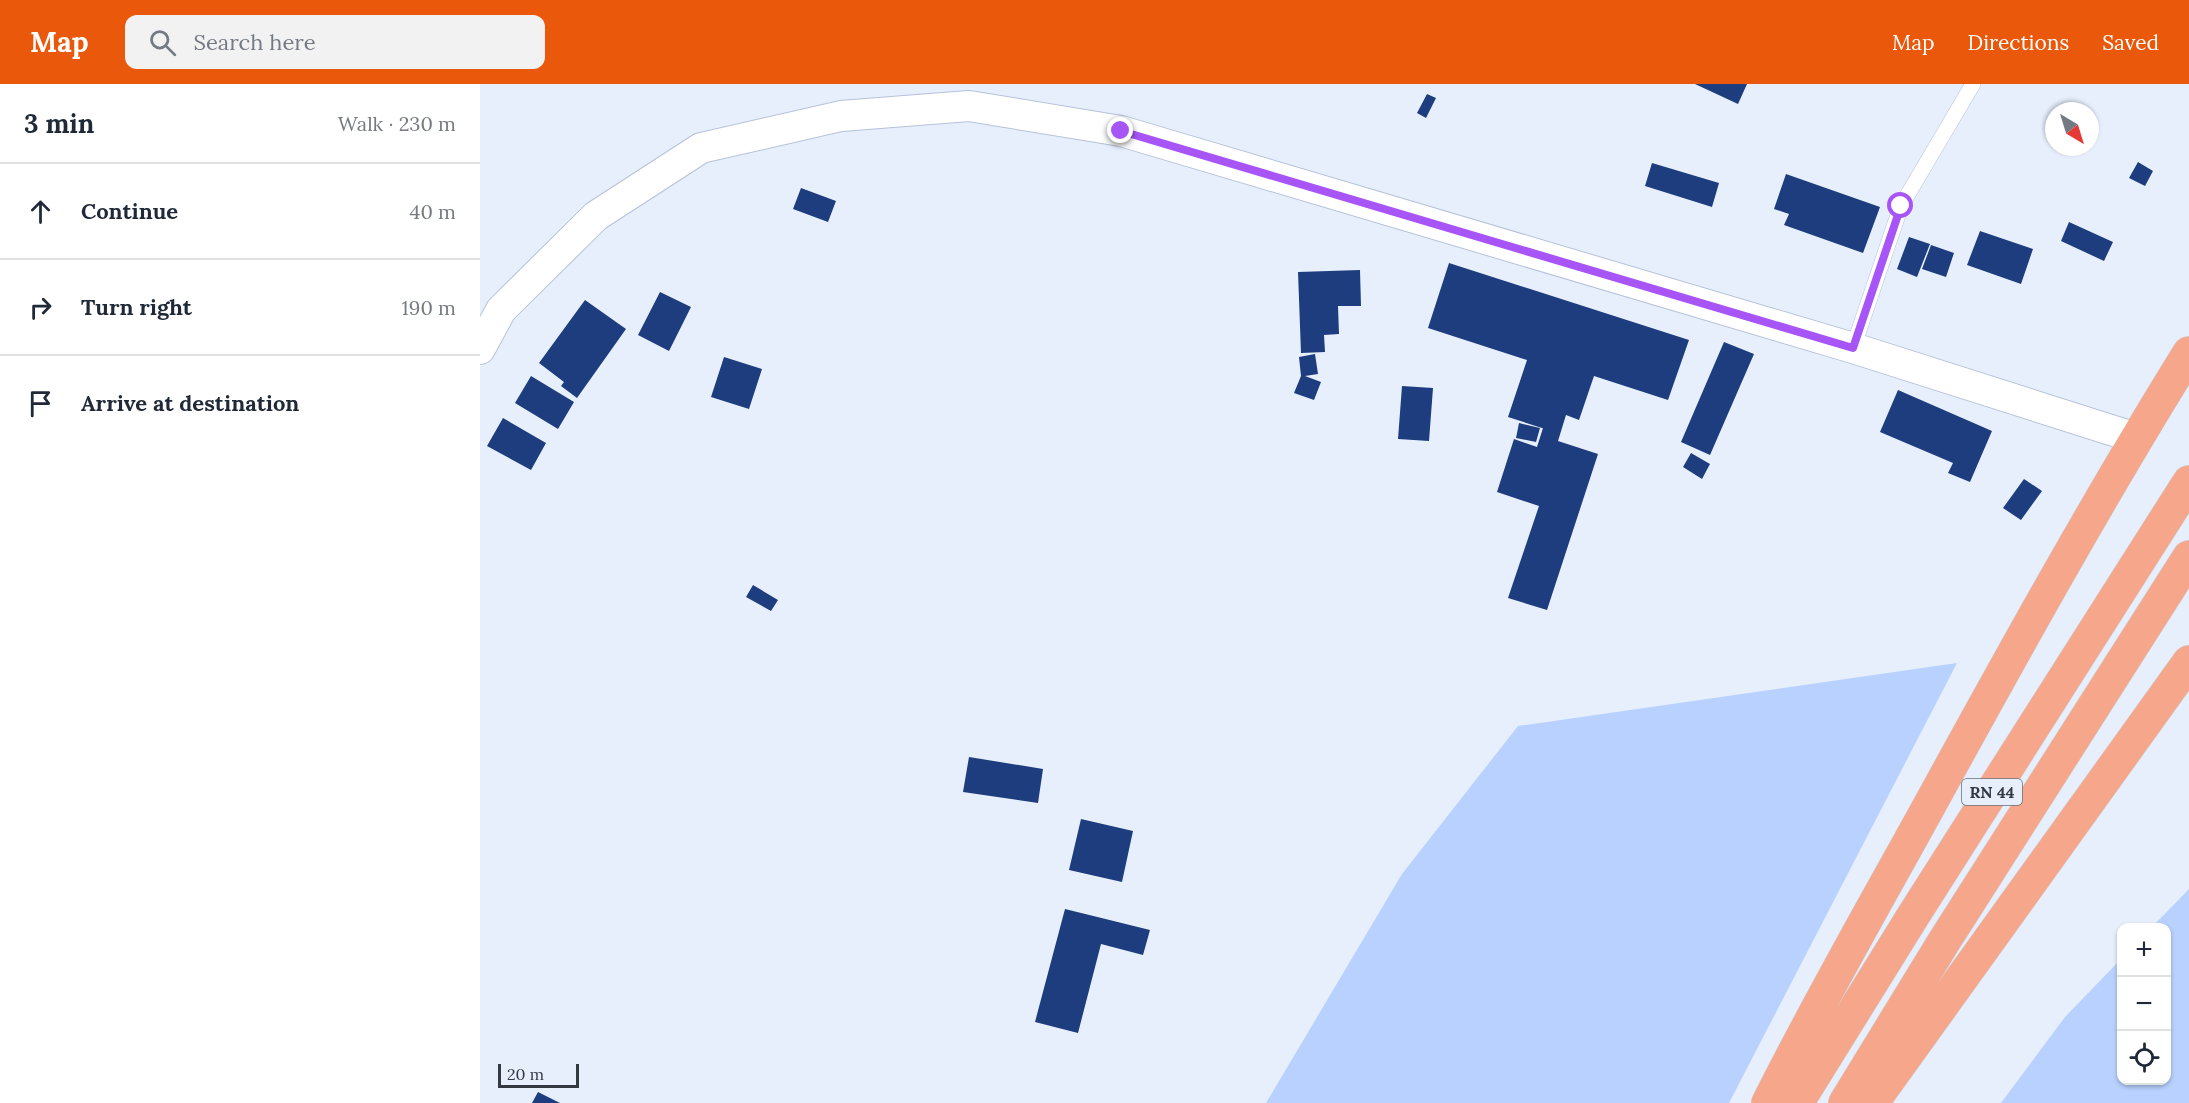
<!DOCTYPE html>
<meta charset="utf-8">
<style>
body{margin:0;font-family:Lora,serif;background:#f2f2f3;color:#1f2937}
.controls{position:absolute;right:18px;bottom:18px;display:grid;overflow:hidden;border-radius:12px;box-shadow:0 2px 4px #0004}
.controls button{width:54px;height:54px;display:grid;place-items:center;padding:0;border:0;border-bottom:2px solid #e0e1e3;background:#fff;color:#1f2937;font:30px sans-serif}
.compass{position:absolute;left:1565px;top:18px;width:54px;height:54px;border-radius:50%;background:#fff;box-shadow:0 2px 4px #0004;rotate:142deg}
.scale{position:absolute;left:18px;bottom:15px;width:81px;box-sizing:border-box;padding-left:6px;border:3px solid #333841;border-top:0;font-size:16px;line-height:21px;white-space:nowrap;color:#333841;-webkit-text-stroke:4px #e7effd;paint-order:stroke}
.stop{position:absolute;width:18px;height:18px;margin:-14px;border:4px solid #a855f7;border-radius:50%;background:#fff}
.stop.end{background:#a855f7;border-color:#fff;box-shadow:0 2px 6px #0008}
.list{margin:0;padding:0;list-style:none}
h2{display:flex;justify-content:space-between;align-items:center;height:78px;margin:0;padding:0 24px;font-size:26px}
h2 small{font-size:20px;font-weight:400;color:#747a83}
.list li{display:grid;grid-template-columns:39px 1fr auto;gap:18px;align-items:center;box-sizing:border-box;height:96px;padding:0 24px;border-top:2px solid #e0e1e3}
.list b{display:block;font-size:22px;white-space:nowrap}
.list em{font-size:20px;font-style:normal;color:#747a83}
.icon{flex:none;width:33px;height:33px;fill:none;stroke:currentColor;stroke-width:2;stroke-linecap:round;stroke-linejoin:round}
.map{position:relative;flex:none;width:1709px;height:1019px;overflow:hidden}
header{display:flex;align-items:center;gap:36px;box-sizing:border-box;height:84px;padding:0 30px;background:#ea580c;color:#fff}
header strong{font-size:28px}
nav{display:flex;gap:33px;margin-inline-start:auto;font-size:21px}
.search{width:420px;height:54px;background:#f2f2f3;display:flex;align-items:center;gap:15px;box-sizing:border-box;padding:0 21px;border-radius:12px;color:#747a83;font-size:22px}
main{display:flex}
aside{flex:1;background:#fff}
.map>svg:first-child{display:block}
.green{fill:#b8d1fe}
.building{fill:#1e3d7e}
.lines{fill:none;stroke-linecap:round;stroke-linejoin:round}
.service-casing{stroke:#b6c2d9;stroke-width:16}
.minor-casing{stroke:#b6c2d9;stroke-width:32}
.trunk-casing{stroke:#cecfd1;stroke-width:34}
.service{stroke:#fff;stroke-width:15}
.minor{stroke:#fff;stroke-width:30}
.trunk{stroke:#f6a68a;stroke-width:33}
.route{stroke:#a855f7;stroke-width:8}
.labels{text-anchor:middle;stroke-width:6;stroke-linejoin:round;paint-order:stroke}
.shield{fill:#e7effd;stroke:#696f79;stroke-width:1.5}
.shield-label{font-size:16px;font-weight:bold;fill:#333841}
</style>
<header>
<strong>Map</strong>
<div class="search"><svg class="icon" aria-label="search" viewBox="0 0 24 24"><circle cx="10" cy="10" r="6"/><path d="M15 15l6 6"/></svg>Search here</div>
<nav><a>Map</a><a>Directions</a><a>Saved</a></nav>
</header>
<main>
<aside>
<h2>3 min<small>Walk · 230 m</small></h2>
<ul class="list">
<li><svg class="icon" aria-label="ahead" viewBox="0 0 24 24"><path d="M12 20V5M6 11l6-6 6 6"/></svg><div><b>Continue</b></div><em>40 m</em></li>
<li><svg class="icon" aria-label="right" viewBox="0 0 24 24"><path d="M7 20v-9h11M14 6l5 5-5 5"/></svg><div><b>Turn right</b></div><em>190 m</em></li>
<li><svg class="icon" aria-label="arrive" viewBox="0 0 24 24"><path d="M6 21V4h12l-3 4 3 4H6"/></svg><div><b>Arrive at destination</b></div></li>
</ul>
</aside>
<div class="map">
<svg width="1709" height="1019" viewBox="0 0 1709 1019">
<rect width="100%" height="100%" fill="#e7effd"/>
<path class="green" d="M1477,579L1249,1019H786L922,790L1038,642Z
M1709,805V1019H1521L1585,933L1641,875L1642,996H1686V844L1672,843Z"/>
<path class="building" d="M1215,0H1267L1258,20Z
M947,10L956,14L946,34L937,29Z
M1658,78L1673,87L1665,102L1649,94Z
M1172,79L1239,99L1232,123L1165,102Z
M1306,90L1400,123L1383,169L1304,141L1309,130L1294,125Z
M321,104L356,117L348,138L313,125Z
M1589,138L1633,158L1624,177L1581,157Z
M1500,147L1553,165L1541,200L1487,181Z
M1429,153L1450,160L1437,193L1417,185Z
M1451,161L1474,169L1466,193L1442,185Z
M969,179L1209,256L1188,316L1114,292L1099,336L1086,331L1078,357L1118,370L1067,526L1028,514L1059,422L1017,408L1034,355L1057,363L1063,344L1065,345L1028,333L1047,276L948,244Z
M880,186L881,222H858L859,250L844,251L845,268L821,269L818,188Z
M180,208L211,223L189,267L158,251Z
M105,216L146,245L97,314L81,302L84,298L59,279Z
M1244,258L1274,270L1230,371L1201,358Z
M835,270L838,290L825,292L841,298L834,316L814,309L821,292L819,273Z
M244,273L282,285L269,325L231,313Z
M51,292L94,318L78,345L35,319Z
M922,302L953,304L949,357L918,355Z
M1418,306L1512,347L1490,398L1468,389L1473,379L1400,348Z
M23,334L66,359L51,386L7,362Z
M1039,339L1060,344L1056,358L1036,354Z
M1211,369L1230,380L1222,395L1203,383Z
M1544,395L1562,407L1541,436L1523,424Z
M273,501L298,516L291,527L266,513Z
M489,673L563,685L558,719L483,708Z
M601,735L653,747L642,798L589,786Z
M585,825L670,846L663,871L621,860L598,949L555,938Z
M58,1008L80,1019H52Z"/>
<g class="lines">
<defs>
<path id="service" d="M1373,264L1421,122L1493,0"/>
<path id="minor" d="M0,265L21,226L116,132L221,64L361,32L489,22L641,47L1373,264L1656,354"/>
<path id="trunk" d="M1288,1019C1338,919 1394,822 1448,724C1532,571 1617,417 1709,269
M1317,1019L1433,832L1709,398
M1365,1019L1463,859L1709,473
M1392,1019L1709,578"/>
</defs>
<use href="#service" class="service-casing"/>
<use href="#minor" class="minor-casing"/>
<use href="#trunk" class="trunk-casing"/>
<use href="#service" class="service"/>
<use href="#minor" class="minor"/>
<use href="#trunk" class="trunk"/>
</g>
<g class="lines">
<path class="route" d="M641,47L1373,264L1421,122"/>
</g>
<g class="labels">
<rect class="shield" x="1482" y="695" width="60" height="26" rx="4.5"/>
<g class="shield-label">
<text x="1512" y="714">RN 44</text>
</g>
</g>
</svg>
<div class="controls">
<button>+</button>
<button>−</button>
<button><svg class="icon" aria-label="locate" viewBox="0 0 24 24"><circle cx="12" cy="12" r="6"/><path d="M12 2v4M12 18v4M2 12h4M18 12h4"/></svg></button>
</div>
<svg class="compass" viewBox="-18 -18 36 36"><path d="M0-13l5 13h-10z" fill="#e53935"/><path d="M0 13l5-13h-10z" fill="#747a83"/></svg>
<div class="scale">20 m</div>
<div class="stop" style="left:1421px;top:122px"></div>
<div class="stop end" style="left:641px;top:47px"></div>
</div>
</main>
